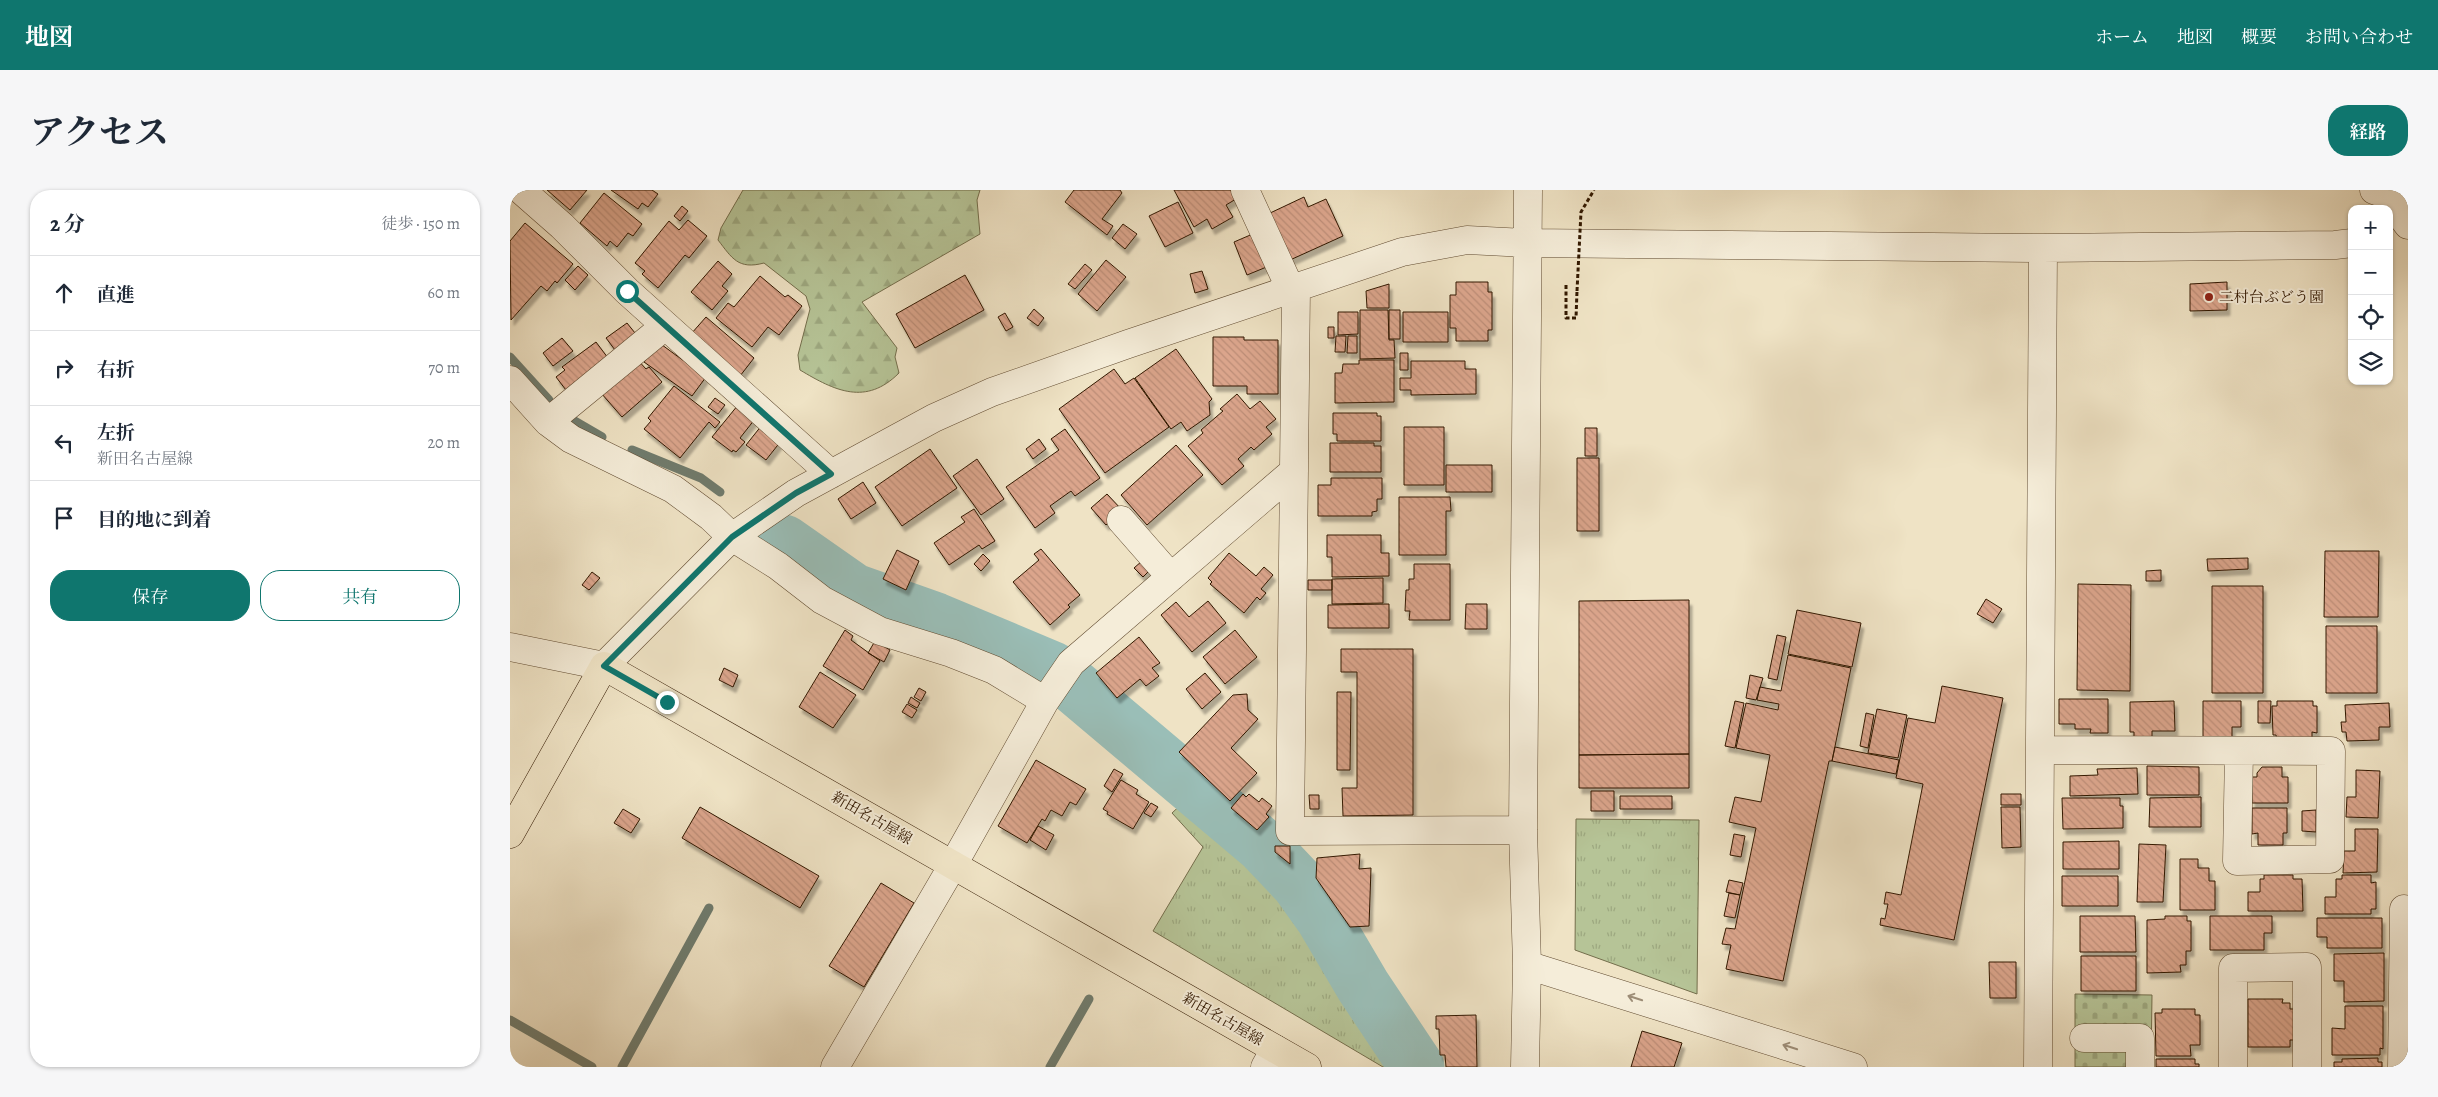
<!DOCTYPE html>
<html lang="ja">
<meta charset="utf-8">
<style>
body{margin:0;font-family:Alegreya,"Noto Serif JP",serif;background:#f6f6f7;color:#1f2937}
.controls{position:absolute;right:15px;top:15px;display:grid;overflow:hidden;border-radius:10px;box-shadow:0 1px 4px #0004}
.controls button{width:45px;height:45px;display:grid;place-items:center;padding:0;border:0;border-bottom:1px solid #e0e1e3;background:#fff;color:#1f2937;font:25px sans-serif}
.stop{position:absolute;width:15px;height:15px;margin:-11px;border:4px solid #0f766e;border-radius:50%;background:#fff}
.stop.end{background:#0f766e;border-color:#fff;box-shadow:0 1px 5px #0008}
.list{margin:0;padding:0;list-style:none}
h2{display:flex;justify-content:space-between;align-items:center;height:65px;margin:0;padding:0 20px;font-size:21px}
h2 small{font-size:16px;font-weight:400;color:#747a83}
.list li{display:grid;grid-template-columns:32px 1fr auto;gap:15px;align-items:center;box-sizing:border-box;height:75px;padding:0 20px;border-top:1px solid #e0e1e3}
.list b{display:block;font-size:19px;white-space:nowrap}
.list p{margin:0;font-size:16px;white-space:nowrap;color:#747a83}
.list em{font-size:16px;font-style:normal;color:#747a83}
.actions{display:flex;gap:10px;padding:15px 20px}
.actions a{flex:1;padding:11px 0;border:1px solid #0f766e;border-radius:20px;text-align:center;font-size:18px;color:#0f766e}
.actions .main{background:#0f766e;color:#fff}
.icon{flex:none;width:28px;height:28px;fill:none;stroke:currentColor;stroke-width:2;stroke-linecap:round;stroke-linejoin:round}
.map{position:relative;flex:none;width:1898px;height:877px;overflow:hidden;border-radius:20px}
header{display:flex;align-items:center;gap:30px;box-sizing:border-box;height:70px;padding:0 25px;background:#0f766e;color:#fff}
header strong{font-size:24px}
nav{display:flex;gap:28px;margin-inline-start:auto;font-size:18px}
.intro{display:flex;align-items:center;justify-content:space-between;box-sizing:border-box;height:120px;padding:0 30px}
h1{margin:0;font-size:35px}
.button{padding:12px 22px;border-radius:20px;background:#0f766e;color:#fff;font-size:18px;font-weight:700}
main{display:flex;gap:30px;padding:0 30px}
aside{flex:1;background:#fff;border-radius:20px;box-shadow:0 1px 4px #0004}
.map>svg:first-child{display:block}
.grass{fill:url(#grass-tufts);stroke:#746e4c}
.forest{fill:url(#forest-firs);stroke:#746e4c}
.cemetery{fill:url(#cemetery-stones);stroke:#746e4c}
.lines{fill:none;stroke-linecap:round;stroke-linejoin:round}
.stream{stroke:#707c6e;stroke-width:9}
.river{stroke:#9abeb7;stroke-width:55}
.building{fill:url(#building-back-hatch);stroke:#321800;filter:url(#shadow)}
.minor-casing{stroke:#614b31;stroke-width:29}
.major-casing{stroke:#321800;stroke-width:29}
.path{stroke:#321800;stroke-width:3;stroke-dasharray:4 2.5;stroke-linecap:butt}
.minor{stroke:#f5edd9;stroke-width:28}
.major{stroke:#efe3c5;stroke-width:28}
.path-bridge{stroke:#321800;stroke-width:3;stroke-dasharray:4 2.5;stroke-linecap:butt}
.oneway{stroke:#9d8d77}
.route{stroke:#0f766e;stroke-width:6}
.poi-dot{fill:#8f2418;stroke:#f5edd9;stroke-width:2}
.labels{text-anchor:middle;stroke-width:4;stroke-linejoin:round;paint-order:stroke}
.poi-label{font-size:15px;fill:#321800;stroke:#f5edd9;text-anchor:start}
.street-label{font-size:15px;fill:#321800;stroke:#f5edd9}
</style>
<header>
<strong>地図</strong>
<nav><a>ホーム</a><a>地図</a><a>概要</a><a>お問い合わせ</a></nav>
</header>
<div class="intro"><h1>アクセス</h1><a class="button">経路</a></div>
<main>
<aside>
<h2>2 分<small>徒歩 · 150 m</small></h2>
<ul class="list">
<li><svg class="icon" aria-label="ahead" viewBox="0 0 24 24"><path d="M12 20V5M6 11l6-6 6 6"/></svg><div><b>直進</b></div><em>60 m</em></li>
<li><svg class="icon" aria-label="right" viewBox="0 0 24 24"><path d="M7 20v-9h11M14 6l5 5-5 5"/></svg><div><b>右折</b></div><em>70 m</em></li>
<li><svg class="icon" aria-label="left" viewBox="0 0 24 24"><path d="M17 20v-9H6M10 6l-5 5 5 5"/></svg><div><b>左折</b><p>新田名古屋線</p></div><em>20 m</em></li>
<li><svg class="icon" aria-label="arrive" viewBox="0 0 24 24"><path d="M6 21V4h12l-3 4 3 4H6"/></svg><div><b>目的地に到着</b></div></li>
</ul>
<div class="actions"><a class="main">保存</a><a>共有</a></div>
</aside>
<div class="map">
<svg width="1898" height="877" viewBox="0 0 1898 877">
<defs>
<pattern id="grass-tufts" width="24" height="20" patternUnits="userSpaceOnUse" patternTransform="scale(1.25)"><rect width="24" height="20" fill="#b6c497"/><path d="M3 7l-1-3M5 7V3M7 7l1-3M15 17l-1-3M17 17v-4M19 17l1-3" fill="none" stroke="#9da880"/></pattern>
<pattern id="forest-firs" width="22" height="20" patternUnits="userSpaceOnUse" patternTransform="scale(1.25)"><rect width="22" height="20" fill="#b6c497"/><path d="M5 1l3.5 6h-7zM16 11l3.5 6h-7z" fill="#9da880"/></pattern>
<pattern id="cemetery-stones" width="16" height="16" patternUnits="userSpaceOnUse" patternTransform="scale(1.25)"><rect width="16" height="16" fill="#b6c497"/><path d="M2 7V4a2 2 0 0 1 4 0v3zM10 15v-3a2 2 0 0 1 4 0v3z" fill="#9da880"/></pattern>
<pattern id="building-back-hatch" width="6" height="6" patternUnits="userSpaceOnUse" patternTransform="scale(1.25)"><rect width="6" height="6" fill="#dba58c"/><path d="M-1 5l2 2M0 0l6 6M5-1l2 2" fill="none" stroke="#bc8d77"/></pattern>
<filter id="shadow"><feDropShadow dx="3" dy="5.5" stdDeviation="1" flood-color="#0004"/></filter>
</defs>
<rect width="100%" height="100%" fill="#efe3c5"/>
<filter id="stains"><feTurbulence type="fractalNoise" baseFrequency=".004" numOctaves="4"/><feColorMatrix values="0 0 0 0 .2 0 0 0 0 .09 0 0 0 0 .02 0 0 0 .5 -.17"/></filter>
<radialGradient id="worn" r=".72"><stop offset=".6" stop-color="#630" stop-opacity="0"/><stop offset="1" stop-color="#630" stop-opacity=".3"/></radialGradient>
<path class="grass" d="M676,610L770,693L795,726L886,871V877H873L643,741L693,657L662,623Z
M1066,629L1189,630L1187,804L1065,760Z"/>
<path class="forest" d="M233,0H470L467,10L470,44L352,112L387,158L385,167L389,183C356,216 325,201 290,180L288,165L300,119L296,106L254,73C228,80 222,68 208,50L211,38Z"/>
<path class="cemetery" d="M1565,804L1642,805L1641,877H1565Z"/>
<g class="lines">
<path class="stream" d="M0,167L39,210
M61,229L92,247
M122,260L191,288L210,302
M0,830L82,877
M112,877L199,718
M540,877L579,809"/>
<path class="river" d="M274,352L344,401L426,430L543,479L753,656L788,693L813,728L853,796L907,877"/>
</g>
<path class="building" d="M37,0H77L60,20Z
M101,0H142L148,4L138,17L132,13L128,19Z
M564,0H610L612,3L592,29L603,36L597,45L555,12Z
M664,0H721L726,9L716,15L723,27L702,39L697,29L684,37Z
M94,3L132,34L123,46L118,43L107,57L100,51L97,56L70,33Z
M794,7L798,17L816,9L833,46L780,70L758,24Z
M668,12L683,43L655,57L639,26Z
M172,16L178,21L170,31L164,26Z
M178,30L197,46L179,68L175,65L148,98L132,84L135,81L125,73L159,31L169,40Z
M15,33L63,74L47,93L45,91L37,101L31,96L1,130L0,51Z
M613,34L627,44L615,59L602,48Z
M745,43L759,76L737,85L724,52Z
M596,70L616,87L587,121L568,104Z
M208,71L222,84L212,96L218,101L202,120L181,102Z
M575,74L582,80L565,99L558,94Z
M68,76L78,85L65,100L55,90Z
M692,81L698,99L685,103L680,84Z
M455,85L474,120L405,158L386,124Z
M250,86L275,107L278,105L292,116L269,145L258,137L242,157L206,128L218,113L224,117Z
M946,92H978V102H982V140H978V151H946V138H940V105H946Z
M1717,92V120L1680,121V94Z
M879,94V118H857L856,101Z
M524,119L534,128L528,136L517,128Z
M850,120H878L879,150H884L885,168L850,169Z
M879,120H890V149H879Z
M828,122H848V144L828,145Z
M893,122H938V152H893Z
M495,123L503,137L496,141L488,127Z
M196,127L244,168L230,186L181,144Z
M117,133L129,148L108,164L96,148Z
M818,137H824V148H818Z
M826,146H836L835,162H825Z
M838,146H847V163H837Z
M703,147H734V150H768V204H737V196H703Z
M52,148L63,161L43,176L33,163Z
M86,152L101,172L59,204L46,187L55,180L52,177Z
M148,152L196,187L182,206L134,172Z
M666,159L702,209L699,212L700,225L677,241L671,232L661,239L625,188Z
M890,163H898V180H890Z
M126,168L136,179L139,177L152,192L112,227L91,203Z
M849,170H884V212L825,213V183H832L833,174H849Z
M901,171H955V179H966V204L901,205V200H890V188H901Z
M604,179L615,194L624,188L659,237L595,283L549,219Z
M164,196L210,232L205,238L199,232L170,268L134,239L141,231L138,228Z
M727,204L740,219L750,211L766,229L756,237L762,244L744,260L741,257L728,269L734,276L712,295L678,256L693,243L691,240L713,221L710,219Z
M205,208L215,215L208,224L198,217Z
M228,215L245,229L230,248L235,252L226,262L223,260L222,262L202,247Z
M823,223H867V226H871V251H827V244H823Z
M252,235L271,251L256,270L236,255Z
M894,237H934V295H894Z
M1075,238H1087V266H1075Z
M555,239L590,288L565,306L561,301L540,316L545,323L525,338L496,297L549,260L541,249Z
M529,249L536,259L523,269L516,259Z
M820,253H864V256H871V282H820Z
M666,255L693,285L637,335L611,305Z
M420,259L447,298L392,336L365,297Z
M1067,268H1089V341H1067Z
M467,269L494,309L471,325L443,286Z
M936,275H982V302H936Z
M821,288H872V309H867V321L862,322V326H808V295H821Z
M353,292L366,313L341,329L328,309Z
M597,304L612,320L596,335L581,318Z
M889,307H940L941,321H936V365H889Z
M464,319L485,351L472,359L469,355L439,375L424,353L455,332L451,327Z
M817,345H871V363H879V386L822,387V367H817Z
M531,359L570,405L558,415L560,417L540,435L503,392L529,370L524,364Z
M387,360L409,371L396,400L373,389Z
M1815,361H1869L1868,427H1814Z
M719,363L746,386L754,377L763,385L751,399L756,403L750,410L747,407L734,423L700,394L702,392L698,388Z
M473,364L480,371L471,381L464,374Z
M1738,368V379L1698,381L1697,369Z
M632,371L640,380L633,387L624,378Z
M904,374H940V430H899L900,421H895L896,400H899V389H904Z
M1651,380V391H1636V381Z
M82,382L90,388L79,400L72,395Z
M873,388V413L822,414V389Z
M798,390H822V400H798Z
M1568,394L1621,395L1620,501L1567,500Z
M1702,396H1753V503H1702Z
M1476,409L1492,419L1483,433L1467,424Z
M1179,410V564L1069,565V411Z
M698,411L716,433L682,462L651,425L666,412L679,427Z
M879,414V438H818V415Z
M956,414H977V439H955Z
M1287,420L1351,433L1342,477L1278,464Z
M1816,436H1867V503H1816Z
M335,440L343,446L341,450L370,471L353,500L313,476Z
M725,440L747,467L715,494L693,467Z
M1267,445L1276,447L1267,490L1258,488Z
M629,447L650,473L642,478L649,486L636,496L630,489L607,508L586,483Z
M365,451L380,460L374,472L358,463Z
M831,459H903V625L833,626L832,598H847V482H831Z
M1278,465L1341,478L1322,571H1319L1273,791L1216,779L1221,755L1212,754L1216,738L1225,739L1246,638L1219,632L1225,607L1251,612L1260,565L1226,558L1236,513L1268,520L1269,514L1247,510L1250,497L1271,501Z
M214,478L228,485L223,497L209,490Z
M310,482L346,505L323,538L289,517Z
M695,483L711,502L692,519L676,499Z
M1240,485L1253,488L1246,510L1236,508Z
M1432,496L1493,508L1444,750L1370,735L1371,728L1375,729L1378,714H1374L1376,702L1391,705L1413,594L1386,588L1398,528L1425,533Z
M409,498L416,502L411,511L404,507Z
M827,502H841L840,580H827Z
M737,504L738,520L748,529L721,558L747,583L720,611L669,562L723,505Z
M401,507L410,513L407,518L398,513Z
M1549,509H1598V543H1580L1581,539H1565V534H1549Z
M1225,511L1234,513L1225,558L1215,556Z
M1664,511L1665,541H1642V547H1624V542H1620V512Z
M1693,511H1731V537H1722V547H1693Z
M1748,511H1761L1760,533H1748Z
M1767,511H1803V516H1807V543L1802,542V548L1767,549L1766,545H1763L1762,516H1767Z
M1879,513L1880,537H1869V550L1837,551L1836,542H1832L1831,532H1836L1835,515Z
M397,514L407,520L402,528L392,522Z
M1367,519L1397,525L1388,568L1358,563Z
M1356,523L1364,525L1358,558L1350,556Z
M1325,557L1389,570L1386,584L1322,571Z
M1179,564V598H1069V565Z
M526,570L576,599L566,615L560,612L552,626L541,620L535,631L532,629L517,653L488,636Z
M1637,576L1689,577V605H1637Z
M1752,577H1772V587H1778V613H1742V587H1747V583Z
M1627,578L1628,604L1560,606V586L1588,585L1587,579Z
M604,579L613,584L602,602L594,596Z
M1846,580L1870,581L1868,628L1836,627L1837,607H1846Z
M611,590L628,600L626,604L639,612L623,639L597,624L598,622L593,619Z
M1081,601H1104V621H1081Z
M733,604L736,607L739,604L749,612L752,608L762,616L756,624L759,627L747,640L721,618Z
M1491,604H1511V615H1491Z
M799,605H809V619H800Z
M1110,606H1162V619H1110Z
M1691,607V637H1639L1640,608Z
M1552,608H1610V616H1613V638L1553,639Z
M641,613L648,617L641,627L634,623Z
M190,617L309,686L290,718L172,648Z
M1491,617H1510L1511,657L1492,658Z
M1742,618H1777V643H1773V655H1748V643L1742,644Z
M113,619L130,629L121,643L104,633Z
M1806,620V642L1792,641V621Z
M528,636L544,645L536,660L520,650Z
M1845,639H1868L1867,682L1833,683L1834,661H1845Z
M1224,644L1235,646L1231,667L1220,665Z
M1609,651V679H1553V652Z
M1629,654L1656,655L1653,712H1627Z
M765,656H780V674L765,662Z
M850,664L849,679L861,678L859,736L840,737L806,688L807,668Z
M1670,669H1688V678H1699V691H1705V720H1670Z
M1754,685H1783V689H1792L1793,721H1738V702H1750V689H1754Z
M1832,685H1861V693L1866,692V719H1861V724H1815V707H1826V689H1832Z
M1552,686H1608V716H1552Z
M1219,690L1233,693L1230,705L1216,702Z
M371,693L404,713L354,797L319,776Z
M1219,703L1230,705L1225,728L1214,726Z
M1570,726H1625L1626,762H1570Z
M1655,726H1677V731H1681V761H1676V775H1670L1671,782L1637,783V730L1655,729Z
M1700,726H1762V743H1754V760H1700Z
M1807,728H1872V758H1817V747H1807Z
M1874,763V811L1834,812V791H1824V764Z
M1571,766H1626V801H1571Z
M1479,772H1506V808H1480Z
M1738,809H1773L1772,813H1780V819H1784V850H1780V857H1738Z
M1835,816H1873V859L1870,858V865H1822V838L1835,839Z
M1652,819H1685V825H1690V855H1680L1681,866H1646L1645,823H1652Z
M966,825L967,877H936L935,865H930L929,839H926V826Z
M1132,841L1172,853L1164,877H1121Z
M1868,868V872H1872V877H1824V872H1832V869Z
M1646,869H1685V874H1689V877H1646Z"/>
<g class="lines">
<defs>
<path id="minor" d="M11,0L52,36L117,101L321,284
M735,0L781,100
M1864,0L1875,4L1898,35
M786,98L780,641L1013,640
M0,190L38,232L61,249L163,299L201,327L222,347L268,376L312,410L370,441L441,463L484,480L535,511
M38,232L155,136
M611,330L661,387
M0,457L94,476L222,347L286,303L424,228L482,202L618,154L892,62L957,50L1018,53L1533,58L1825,55L1842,53
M1530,560L1821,561L1820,669L1727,671L1729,561
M1017,775L1343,877
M1574,848H1630V877
M325,877L443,675L535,511L561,473L784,281
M755,877L765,859
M1015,877L1017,775L1013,640L1018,0
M1528,877L1533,58
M1723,877V778L1797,777V877
M1892,877L1894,719"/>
<path id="major" d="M0,644L94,476L797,877"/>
</defs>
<use href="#minor" class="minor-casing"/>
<use href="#major" class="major-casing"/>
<path class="path" d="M1056,95V128H1066L1067,101"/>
<use href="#minor" class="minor"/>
<use href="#major" class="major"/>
<path class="path-bridge" d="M1067,101L1071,22L1084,0"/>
</g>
<defs><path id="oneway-shaft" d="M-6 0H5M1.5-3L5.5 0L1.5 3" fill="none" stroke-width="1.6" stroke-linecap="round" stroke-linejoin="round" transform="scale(1.25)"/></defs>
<g class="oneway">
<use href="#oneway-shaft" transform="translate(1125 808) rotate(-162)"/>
<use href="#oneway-shaft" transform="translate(1280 857) rotate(-162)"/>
</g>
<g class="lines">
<path class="route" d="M117,101L321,284L286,303L222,347L94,476L157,512"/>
</g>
<circle class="poi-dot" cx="1699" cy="107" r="5"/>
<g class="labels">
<g class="poi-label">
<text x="1709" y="112">二村台ぶどう園</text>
</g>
<g class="street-label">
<text transform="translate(362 628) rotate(30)" y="5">新田名古屋線</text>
<text transform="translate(713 829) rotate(30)" y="5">新田名古屋線</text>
</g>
</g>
<rect width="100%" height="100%" filter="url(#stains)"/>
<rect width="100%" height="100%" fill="url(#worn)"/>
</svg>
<div class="controls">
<button>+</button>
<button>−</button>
<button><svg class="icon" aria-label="locate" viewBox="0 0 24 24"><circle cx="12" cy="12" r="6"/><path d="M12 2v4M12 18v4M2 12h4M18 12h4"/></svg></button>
<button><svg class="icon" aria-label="layers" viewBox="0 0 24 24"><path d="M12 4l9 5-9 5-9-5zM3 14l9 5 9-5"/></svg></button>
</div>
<div class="stop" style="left:117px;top:101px"></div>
<div class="stop end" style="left:157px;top:512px"></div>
</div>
</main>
